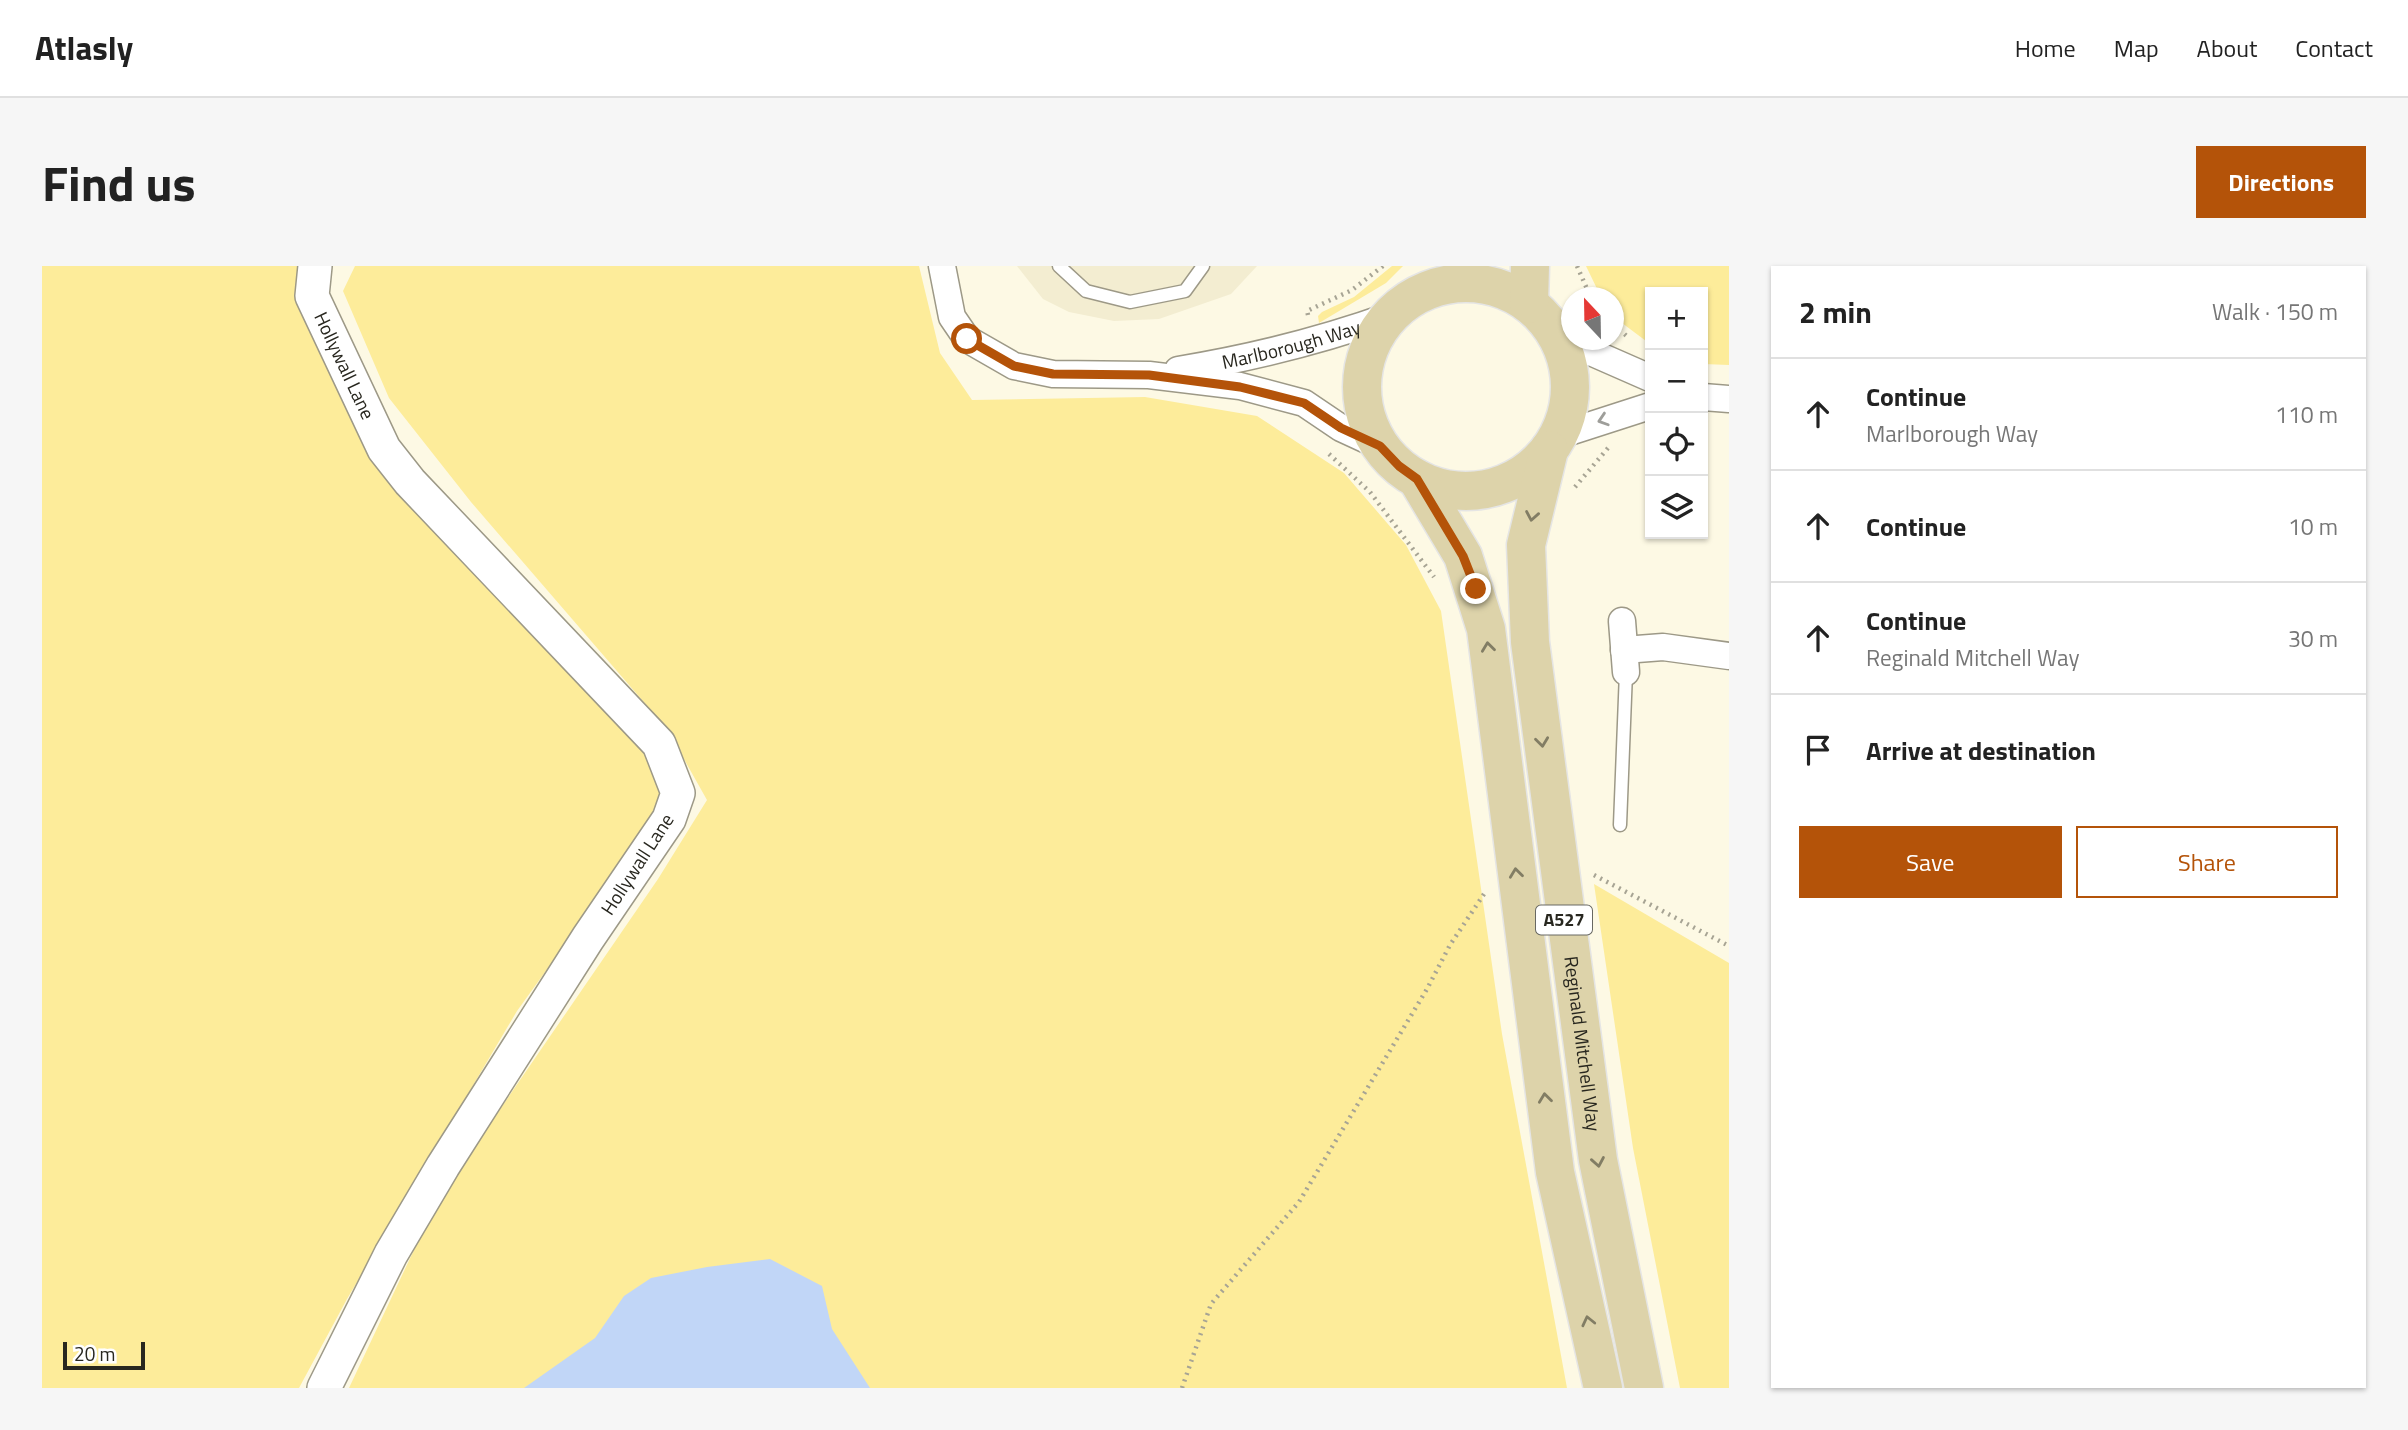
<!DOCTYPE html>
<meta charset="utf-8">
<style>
body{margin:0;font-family:"Titillium Web",sans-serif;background:#f6f6f6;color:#222}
.controls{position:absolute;right:21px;top:21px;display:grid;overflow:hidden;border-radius:0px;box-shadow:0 2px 5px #0004}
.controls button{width:63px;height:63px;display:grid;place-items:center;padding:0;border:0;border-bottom:2px solid #e0e0e0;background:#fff;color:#222;font:35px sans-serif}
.compass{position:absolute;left:1519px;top:21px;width:63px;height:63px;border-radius:50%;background:#fff;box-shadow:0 2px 5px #0004;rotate:338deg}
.scale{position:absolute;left:21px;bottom:18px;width:82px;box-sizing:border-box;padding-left:7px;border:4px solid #28271f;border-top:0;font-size:19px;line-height:24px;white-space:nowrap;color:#28271f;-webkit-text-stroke:5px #fff;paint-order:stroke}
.stop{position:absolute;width:21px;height:21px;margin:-16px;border:5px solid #b45309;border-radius:50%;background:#fff}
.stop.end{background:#b45309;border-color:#fff;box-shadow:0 2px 7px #0008}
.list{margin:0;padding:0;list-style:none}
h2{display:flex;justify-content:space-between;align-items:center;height:91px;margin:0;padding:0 28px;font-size:30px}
h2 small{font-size:23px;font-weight:400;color:#767676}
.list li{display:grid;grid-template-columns:46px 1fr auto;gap:21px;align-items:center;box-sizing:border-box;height:112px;padding:0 28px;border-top:2px solid #e0e0e0}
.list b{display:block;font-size:26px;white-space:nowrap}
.list p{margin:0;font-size:23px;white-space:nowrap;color:#767676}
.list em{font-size:23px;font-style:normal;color:#767676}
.actions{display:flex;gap:14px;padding:21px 28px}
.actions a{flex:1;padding:16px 0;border:2px solid #b45309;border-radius:0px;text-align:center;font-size:24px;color:#b45309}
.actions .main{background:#b45309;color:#fff}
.icon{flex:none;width:38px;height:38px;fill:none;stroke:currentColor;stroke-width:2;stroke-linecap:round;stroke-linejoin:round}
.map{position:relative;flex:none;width:1687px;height:1122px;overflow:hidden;border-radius:0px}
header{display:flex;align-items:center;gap:42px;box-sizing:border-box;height:98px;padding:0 35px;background:#fff;border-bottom:2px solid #e0e0e0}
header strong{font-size:33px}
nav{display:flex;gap:38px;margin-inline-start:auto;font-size:24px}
.intro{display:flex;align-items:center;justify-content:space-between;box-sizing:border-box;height:168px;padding:0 42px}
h1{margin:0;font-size:49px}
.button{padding:18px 32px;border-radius:0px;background:#b45309;color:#fff;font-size:24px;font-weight:700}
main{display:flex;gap:42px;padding:0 42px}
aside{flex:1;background:#fff;border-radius:0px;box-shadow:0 2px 5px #0004}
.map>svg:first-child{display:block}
.built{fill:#f3edd1}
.green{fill:#fdec9a}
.water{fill:#c1d6f7}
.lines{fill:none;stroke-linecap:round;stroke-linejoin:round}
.service-casing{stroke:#9d9987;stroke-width:15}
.minor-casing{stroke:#9d9987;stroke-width:29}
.tertiary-casing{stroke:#9d9987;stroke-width:36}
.primary-casing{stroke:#e5e5e4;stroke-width:41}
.path{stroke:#a7a494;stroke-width:4.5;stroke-dasharray:2 5;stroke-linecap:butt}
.service{stroke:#fff;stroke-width:12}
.minor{stroke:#fff;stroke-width:26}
.tertiary{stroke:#fff;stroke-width:33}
.primary{stroke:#ddd3aa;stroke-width:38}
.oneway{stroke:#9e9e9a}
.oneway2{stroke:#827d64}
.route{stroke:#b45309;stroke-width:9}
.labels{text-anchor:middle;stroke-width:7;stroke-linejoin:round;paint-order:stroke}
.shield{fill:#fff;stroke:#686862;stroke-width:2}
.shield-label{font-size:18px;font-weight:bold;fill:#28271f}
.street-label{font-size:19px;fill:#28271f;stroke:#fff}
</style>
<header>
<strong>Atlasly</strong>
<nav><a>Home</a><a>Map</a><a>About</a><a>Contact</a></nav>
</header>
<div class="intro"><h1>Find us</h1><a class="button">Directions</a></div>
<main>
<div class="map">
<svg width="1687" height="1122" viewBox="0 0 1687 1122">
<rect width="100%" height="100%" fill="#fdf9e4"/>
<path class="built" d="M975,0H1215L1189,28L1117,53L1072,55L1027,46L1001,33Z"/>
<path class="green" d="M0,0H259L262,34L425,288L616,502L619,545L475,745L305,1033L257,1122H0Z
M313,0H877L898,87L930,134L1103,131L1215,150L1302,207L1364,279L1399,345L1460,768L1525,1122H307L395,935L616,613L665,534L625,463L429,236L347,132L301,25Z
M1350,0H1361L1344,17L1277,57L1276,50L1280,46L1312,31Z
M1544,0H1687V99L1661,98V26H1608V78L1572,51V32L1559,31Z
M1552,618L1687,697V1122H1638L1591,882Z"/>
<path class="water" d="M728,993L780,1020L790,1063L828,1122H482L553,1072L582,1030L609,1012L665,1001Z"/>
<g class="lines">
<defs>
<path id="service" d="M1017,0L1044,25L1088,36L1143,25L1161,0
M1578,559L1584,406"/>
<g id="minor">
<path d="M900,0L910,51L925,73L972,100L1011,108L1107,109L1198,120L1262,137L1299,162L1338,180"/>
<path d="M1504,54L1530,72"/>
<path d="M1531,74L1551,87L1608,112"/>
<path id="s1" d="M1136,104C1209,92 1278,75 1348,50"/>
<path d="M1661,131L1687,133"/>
<path d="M1515,170L1608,140"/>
<path d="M1580,355L1584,406"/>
<path d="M1582,384L1621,381L1687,390"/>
</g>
<g id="tertiary">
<path id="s2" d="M273,0L270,30L342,183L368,216L617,478L636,527L627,553L546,672L401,900L349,988L282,1122"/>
</g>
<g id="primary">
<circle cx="1424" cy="121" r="104"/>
<path d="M1487,38L1488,0"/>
<path id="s3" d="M1507,184L1484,279L1488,376L1556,894L1602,1122"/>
<path d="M1375,213L1421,290L1444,363L1513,906L1561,1122"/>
</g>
</defs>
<use href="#service" class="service-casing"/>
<use href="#minor" class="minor-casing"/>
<use href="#tertiary" class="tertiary-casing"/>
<use href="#primary" class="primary-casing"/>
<path class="path" d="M1535,0L1549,32
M1266,49L1265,45L1310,24L1341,0
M1572,59L1587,72
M1287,188L1328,226L1392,311
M1533,221L1566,182
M1552,609L1687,680
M1140,1122L1169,1038L1257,936L1385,723L1408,679L1444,625"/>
<use href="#service" class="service"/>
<use href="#minor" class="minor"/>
<use href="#tertiary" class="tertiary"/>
<use href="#primary" class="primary"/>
</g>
<defs><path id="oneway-chevron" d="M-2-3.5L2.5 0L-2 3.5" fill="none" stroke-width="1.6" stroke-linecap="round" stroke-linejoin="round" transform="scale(1.75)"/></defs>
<use class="oneway" href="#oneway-chevron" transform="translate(1561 154) rotate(162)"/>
<g class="oneway2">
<use href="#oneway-chevron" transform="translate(1490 250) rotate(100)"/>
<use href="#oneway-chevron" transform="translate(1446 381) rotate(-97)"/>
<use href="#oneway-chevron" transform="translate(1500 476) rotate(83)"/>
<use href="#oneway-chevron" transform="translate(1474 607) rotate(-97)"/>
<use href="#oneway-chevron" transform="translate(1503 832) rotate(-97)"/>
<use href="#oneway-chevron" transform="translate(1556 896) rotate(80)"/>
<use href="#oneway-chevron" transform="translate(1546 1055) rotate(-103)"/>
</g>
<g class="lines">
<path class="route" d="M925,73L972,100L1011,108L1107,109L1198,121L1262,137L1299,162L1338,180L1357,200L1375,213L1421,290L1434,323"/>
</g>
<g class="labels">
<rect class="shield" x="1494" y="639.5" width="56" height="29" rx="5"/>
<g class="shield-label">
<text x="1522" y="660">A527</text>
</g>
<g class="street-label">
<text dy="7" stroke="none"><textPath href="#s1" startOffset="116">Marlborough Way</textPath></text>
<text dy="7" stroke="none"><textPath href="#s2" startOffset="107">Hollywall Lane</textPath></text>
<text transform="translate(595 598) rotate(-57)" y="7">Hollywall Lane</text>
<text dy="7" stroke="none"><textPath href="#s3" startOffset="600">Reginald Mitchell Way</textPath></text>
</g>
</g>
</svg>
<div class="controls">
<button>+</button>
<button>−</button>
<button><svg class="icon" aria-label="locate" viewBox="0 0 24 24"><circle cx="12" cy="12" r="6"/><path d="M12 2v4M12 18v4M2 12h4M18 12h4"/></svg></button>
<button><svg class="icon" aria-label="layers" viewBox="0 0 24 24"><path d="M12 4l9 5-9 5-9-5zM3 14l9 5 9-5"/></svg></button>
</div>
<svg class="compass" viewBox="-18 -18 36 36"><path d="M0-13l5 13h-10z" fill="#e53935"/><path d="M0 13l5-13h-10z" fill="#767676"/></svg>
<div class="scale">20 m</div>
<div class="stop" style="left:925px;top:73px"></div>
<div class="stop end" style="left:1434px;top:323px"></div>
</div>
<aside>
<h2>2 min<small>Walk · 150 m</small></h2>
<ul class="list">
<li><svg class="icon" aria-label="ahead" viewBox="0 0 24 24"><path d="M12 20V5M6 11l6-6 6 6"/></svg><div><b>Continue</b><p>Marlborough Way</p></div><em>110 m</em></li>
<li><svg class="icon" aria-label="ahead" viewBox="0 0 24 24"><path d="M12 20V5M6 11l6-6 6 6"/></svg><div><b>Continue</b></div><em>10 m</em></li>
<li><svg class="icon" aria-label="ahead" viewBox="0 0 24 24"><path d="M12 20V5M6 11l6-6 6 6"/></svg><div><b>Continue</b><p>Reginald Mitchell Way</p></div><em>30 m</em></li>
<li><svg class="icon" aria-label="arrive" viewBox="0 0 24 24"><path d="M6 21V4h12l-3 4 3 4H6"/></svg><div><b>Arrive at destination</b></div></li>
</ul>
<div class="actions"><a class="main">Save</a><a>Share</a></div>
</aside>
</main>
